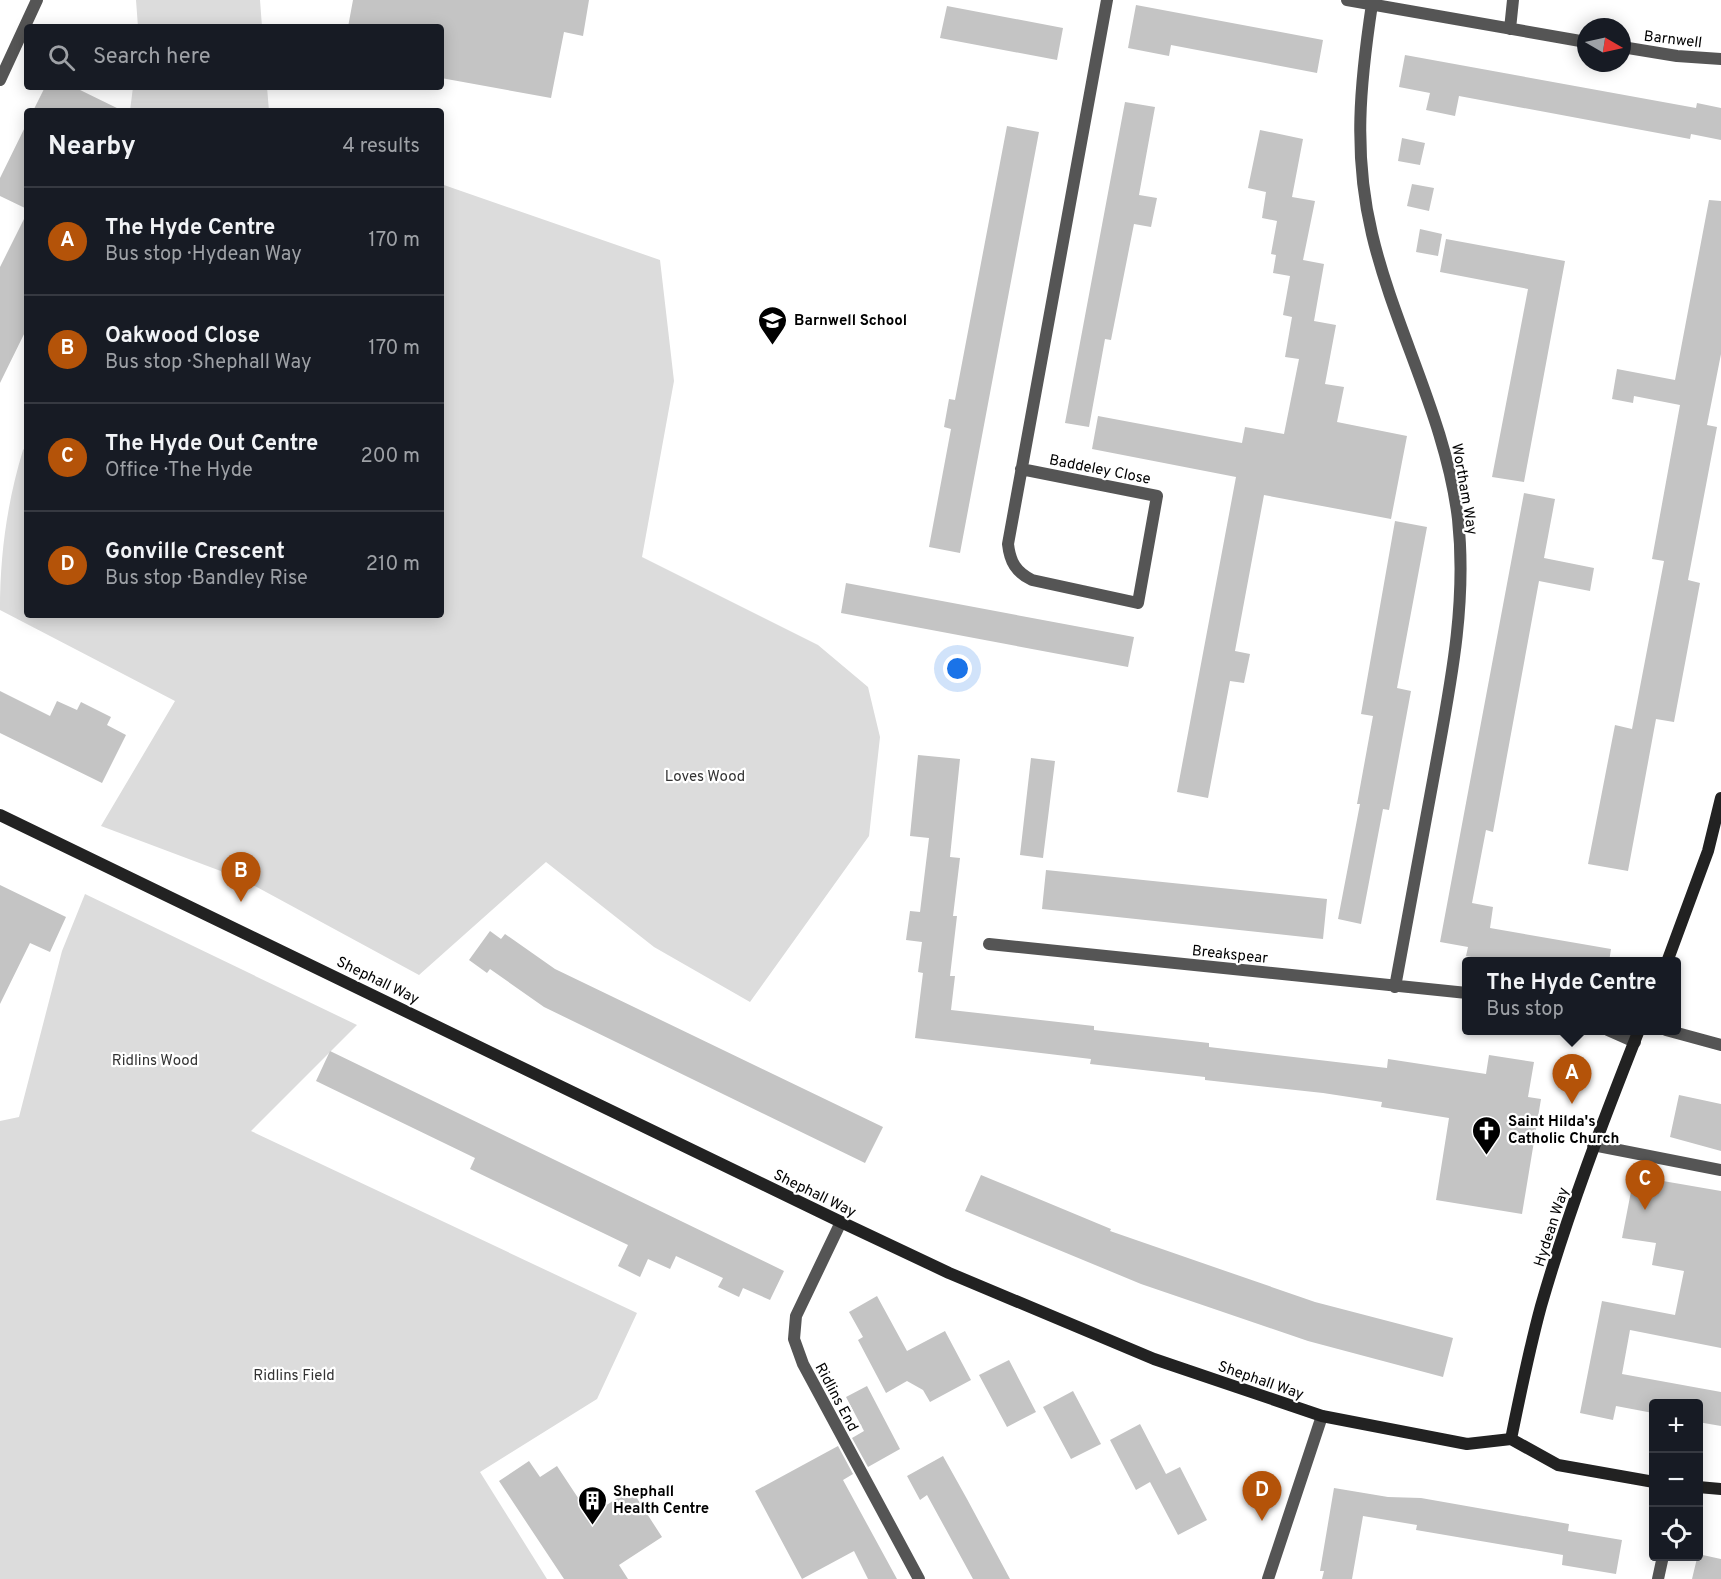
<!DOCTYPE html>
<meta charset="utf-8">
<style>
body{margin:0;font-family:Overpass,sans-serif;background:#242831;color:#f1f3f6}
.controls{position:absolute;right:18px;bottom:18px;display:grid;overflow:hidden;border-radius:6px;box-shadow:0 3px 15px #0003}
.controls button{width:54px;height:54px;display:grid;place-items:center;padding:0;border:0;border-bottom:2px solid #363941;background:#171b24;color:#f1f3f6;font:30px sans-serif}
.compass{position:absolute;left:1577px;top:18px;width:54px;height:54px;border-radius:50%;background:#171b24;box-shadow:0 3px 15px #0003;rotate:99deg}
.you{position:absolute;left:958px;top:669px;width:21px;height:21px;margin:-15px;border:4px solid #fff;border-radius:50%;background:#1a73e8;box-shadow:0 0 0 9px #1a73e833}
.badge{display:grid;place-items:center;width:39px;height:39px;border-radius:50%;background:#b45309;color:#fff;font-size:20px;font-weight:700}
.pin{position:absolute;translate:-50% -50px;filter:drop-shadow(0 2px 3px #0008)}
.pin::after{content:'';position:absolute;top:32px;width:21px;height:18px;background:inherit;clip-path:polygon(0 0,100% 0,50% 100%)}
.popup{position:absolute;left:1462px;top:957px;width:219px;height:78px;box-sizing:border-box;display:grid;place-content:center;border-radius:6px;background:#171b24;filter:drop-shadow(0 2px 4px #0005);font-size:20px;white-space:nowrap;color:#9ea1a6}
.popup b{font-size:22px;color:#f1f3f6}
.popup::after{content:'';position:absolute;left:50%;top:100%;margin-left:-12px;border:12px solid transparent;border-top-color:#171b24}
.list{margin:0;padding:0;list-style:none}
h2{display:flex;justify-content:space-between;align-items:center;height:78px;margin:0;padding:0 24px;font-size:26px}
h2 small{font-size:20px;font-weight:400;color:#9ea1a6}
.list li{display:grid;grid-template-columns:39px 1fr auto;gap:18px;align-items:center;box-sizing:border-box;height:108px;padding:0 24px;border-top:2px solid #363941}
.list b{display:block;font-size:22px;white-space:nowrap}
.list p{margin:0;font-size:20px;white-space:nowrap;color:#9ea1a6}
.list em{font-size:20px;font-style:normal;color:#9ea1a6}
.icon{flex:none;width:33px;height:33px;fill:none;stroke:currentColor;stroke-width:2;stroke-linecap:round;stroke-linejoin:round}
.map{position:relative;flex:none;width:1721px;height:1579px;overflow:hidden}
.search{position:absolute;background:#171b24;box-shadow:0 3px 15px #0003;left:24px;top:24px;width:420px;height:66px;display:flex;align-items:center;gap:15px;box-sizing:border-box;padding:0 21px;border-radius:6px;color:#9ea1a6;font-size:22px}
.panel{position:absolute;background:#171b24;box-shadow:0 3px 15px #0003;left:24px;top:108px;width:420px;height:510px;border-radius:6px}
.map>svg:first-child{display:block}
.green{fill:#dcdcdc}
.building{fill:#c4c4c4}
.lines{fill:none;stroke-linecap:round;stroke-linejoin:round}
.street{stroke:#555;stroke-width:12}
.secondary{stroke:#222;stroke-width:12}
.labels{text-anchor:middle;stroke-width:4.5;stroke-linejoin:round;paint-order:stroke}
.street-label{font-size:15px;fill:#000;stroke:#fff}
.poi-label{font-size:15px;font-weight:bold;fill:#000;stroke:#fff;text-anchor:start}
.park-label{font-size:15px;fill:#333;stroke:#fff}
</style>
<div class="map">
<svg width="1721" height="1579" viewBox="0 0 1721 1579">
<rect width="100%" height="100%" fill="#fff"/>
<path class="green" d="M136,0H260L262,27H138Z
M133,87H267L269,111H130Z
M441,184L660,260L674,381L642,557L818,645L868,687L880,737L869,836L750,1002L654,947L546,862L419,975L242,879L101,826L175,701L0,610C0,554 7,503 23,450L27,446V615H441Z
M85,894L357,1025L251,1131L637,1313L597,1399L480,1472L547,1579H0V1121L19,1117L62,951Z"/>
<path class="building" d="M353,0H589L583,36L564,32L551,98L441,78V27H348Z
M1136,5L1323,40L1317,73L1171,45L1169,56L1128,48Z
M947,6L1063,28L1057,60L940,38Z
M1405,55L1696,108L1697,103L1721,108V140L1691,134L1690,139L1459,96L1455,116L1426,110L1430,93L1399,87Z
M45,87H74L123,111H33Z
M1125,102L1155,107L1139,195L1157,198L1151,227L1134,224L1111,340L1105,339L1089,427L1065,423Z
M27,123V209L0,196V178Z
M1007,126L1039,132L960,553L929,547L951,429L944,427L949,399L955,400Z
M1260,130L1303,139L1292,197L1315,201L1303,260L1324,264L1314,321L1336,325L1325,384L1344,387L1337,422L1407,436L1391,519L1264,495L1235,651L1250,654L1244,683L1230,681L1208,798L1177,792L1236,477L1092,449L1098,416L1242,443L1245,427L1284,434L1299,359L1285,357L1292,317L1283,315L1290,276L1273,273L1276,255L1271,254L1277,221L1262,218L1266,192L1248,188Z
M1402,138L1425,143L1420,165L1398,161Z
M1412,184L1434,188L1429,211L1407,206Z
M1709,200L1721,201V354L1707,425L1717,427L1688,580L1700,583L1674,722L1656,719L1628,871L1588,864L1615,725L1632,729L1664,561L1652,559L1680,405L1634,396L1633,403L1612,399L1617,369L1675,380Z
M27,213V328L0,383V267Z
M1420,229L1442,234L1438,256L1416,252Z
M1446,239L1565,261L1524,482L1492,477L1528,289L1440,272Z
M1524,493L1555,499L1544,558L1594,568L1590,591L1539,581L1493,832L1486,830L1472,903L1493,907L1490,928L1611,949L1609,962H1496L1466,956L1468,947L1440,942Z
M1395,521L1427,527L1397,688L1411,691L1389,810L1383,809L1361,924L1338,919L1360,804H1357L1373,716L1361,714Z
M846,583L1134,637L1128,667L841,613Z
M0,691L50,716L57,701L77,710L81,702L111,717L107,725L126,735L102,783L0,733Z
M918,755L960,759L950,857L960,858L953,916H957L950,976H955L951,1010L1094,1026V1030L1209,1043V1047L1387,1068L1388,1059L1486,1074L1489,1055L1534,1062L1528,1097L1541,1099L1522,1214L1436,1200L1449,1118L1381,1107L1382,1102L1323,1093L1205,1080V1077L1090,1064L1091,1059L915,1038L923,973L918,972L922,942L906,940L910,911L920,912L929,838L910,836Z
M1031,758L1055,761L1043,858L1020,855Z
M1046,870L1327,899L1323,939L1042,909Z
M0,885L66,917L50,952L30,943L0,1004Z
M490,931L501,939L505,934L555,969L883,1127L865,1163L544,1007L490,969L487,973L469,960Z
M330,1051L784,1271L770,1300L743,1288L739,1297L718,1287L723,1278L676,1256L670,1269L648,1259L640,1277L618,1266L628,1245L470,1169L475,1158L316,1081Z
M1679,1095L1721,1104V1151L1670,1137Z
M981,1175L1111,1229L1110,1231L1315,1302L1453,1338L1443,1377L1308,1341L1141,1284L965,1211Z
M1634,1176L1721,1191V1348L1630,1330L1622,1374L1721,1392V1426L1698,1422V1404H1653V1413L1616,1406L1613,1420L1580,1413L1602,1301L1675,1315L1684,1271L1652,1265L1656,1243L1622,1238Z
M877,1296L907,1351L945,1331L971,1380L930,1402L923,1390L907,1381L886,1393L858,1340L863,1337L849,1312Z
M1009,1360L1036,1412L1007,1427L979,1375Z
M867,1386L900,1449L868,1467L852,1438L864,1431L846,1397Z
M1073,1391L1101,1444L1071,1459L1043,1407Z
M1140,1424L1166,1474L1180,1467L1207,1520L1178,1535L1150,1482L1136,1490L1110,1440Z
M838,1446L853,1474L843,1480L897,1579H868L854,1551L802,1579L755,1491Z
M943,1456L967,1499L1010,1579H973L927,1495L920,1500L907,1476Z
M529,1461L540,1477L557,1466L590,1516L631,1489L662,1537L619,1565L628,1579H564L499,1481Z
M1334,1488L1388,1497L1421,1498L1569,1524L1568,1531L1622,1540L1616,1574L1562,1565L1563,1555L1416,1530L1417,1525L1363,1516L1352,1579H1322L1324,1571H1320Z
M1698,1554L1721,1559V1579H1692Z"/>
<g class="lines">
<path class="street" d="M1347,0L1586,42
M1372,4C1360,84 1353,154 1372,234C1395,331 1446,419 1458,519C1467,602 1451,682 1436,764C1423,838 1409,912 1395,987
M1510,29L1513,0
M1622,47L1677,56L1721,59
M0,80L37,0
M1021,469L1157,496L1138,603L1032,580C1016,572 1010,562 1008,544L1107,0
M989,944L1467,993
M1608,1030L1635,1042
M1666,1030L1721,1045
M1593,1145L1721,1170
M841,1222L796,1316L794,1339L803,1364L919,1579
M1268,1579L1322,1416
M1658,1579L1663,1556"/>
<path class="secondary" d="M0,815L841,1222L949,1273L1154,1359L1322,1416L1467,1444L1511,1439L1558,1465L1654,1482
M1667,962L1708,851L1721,798
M1511,1439C1520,1395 1529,1350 1541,1306C1568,1212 1603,1121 1639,1030
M1698,1487L1721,1489"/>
</g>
<defs>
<symbol id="school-pin" viewBox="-11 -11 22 30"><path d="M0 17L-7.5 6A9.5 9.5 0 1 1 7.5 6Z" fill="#000" stroke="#fff"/><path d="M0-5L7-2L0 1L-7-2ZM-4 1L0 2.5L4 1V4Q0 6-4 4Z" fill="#fff"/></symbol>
<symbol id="church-pin" viewBox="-11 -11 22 30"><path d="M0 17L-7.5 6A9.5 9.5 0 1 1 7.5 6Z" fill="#000" stroke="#fff"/><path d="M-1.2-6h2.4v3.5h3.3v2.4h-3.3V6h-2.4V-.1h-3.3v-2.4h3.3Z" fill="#fff"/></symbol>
<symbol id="building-pin" viewBox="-11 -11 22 30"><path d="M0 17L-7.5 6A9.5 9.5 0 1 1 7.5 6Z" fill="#000" stroke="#fff"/><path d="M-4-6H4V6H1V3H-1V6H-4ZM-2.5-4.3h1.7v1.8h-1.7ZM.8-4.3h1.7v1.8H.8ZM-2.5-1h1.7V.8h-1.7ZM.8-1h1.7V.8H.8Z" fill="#fff"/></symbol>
</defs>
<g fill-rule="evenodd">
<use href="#school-pin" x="756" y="304" width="33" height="45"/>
<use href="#church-pin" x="1470" y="1114" width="33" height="45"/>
<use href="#building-pin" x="576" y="1484" width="33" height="45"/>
</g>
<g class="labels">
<g class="street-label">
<text transform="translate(1673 39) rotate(7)" y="5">Barnwell</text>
<text transform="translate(1100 469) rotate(11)" y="5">Baddeley Close</text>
<text transform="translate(1465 489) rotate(80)" y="5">Wortham Way</text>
<text transform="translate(1230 954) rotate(6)" y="5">Breakspear</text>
<text transform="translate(378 980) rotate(26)" y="5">Shephall Way</text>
<text transform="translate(815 1193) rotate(26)" y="5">Shephall Way</text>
<text transform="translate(1551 1227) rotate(-72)" y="5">Hydean Way</text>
<text transform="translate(1261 1380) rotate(19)" y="5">Shephall Way</text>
<text transform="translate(837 1397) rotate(62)" y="5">Ridlins End</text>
</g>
<g class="poi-label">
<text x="794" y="325">Barnwell School</text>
<text x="1508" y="1126">Saint Hilda's<tspan x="1508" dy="17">Catholic Church</tspan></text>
<text x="613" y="1496">Shephall<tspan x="613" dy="17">Health Centre</tspan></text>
</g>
<g class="park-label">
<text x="705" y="781">Loves Wood</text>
<text x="155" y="1065">Ridlins Wood</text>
<text x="294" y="1380">Ridlins Field</text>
</g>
</g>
</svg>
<div class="controls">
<button>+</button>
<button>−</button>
<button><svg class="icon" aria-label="locate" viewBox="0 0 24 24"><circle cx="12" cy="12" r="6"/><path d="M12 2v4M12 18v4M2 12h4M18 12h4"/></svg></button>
</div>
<svg class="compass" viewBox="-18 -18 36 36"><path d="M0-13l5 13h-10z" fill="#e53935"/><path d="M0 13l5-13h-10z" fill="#9ea1a6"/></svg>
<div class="you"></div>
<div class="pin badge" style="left:1572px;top:1104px">A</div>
<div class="popup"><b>The Hyde Centre</b>Bus stop</div>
<div class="pin badge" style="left:241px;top:902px">B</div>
<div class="pin badge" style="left:1645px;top:1210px">C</div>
<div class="pin badge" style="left:1262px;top:1521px">D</div>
<div class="search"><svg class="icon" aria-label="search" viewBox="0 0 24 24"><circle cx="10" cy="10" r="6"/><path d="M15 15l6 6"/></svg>Search here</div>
<section class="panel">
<h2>Nearby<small>4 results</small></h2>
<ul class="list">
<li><span class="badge">A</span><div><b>The Hyde Centre</b><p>Bus stop · Hydean Way</p></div><em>170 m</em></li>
<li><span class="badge">B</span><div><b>Oakwood Close</b><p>Bus stop · Shephall Way</p></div><em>170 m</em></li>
<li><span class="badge">C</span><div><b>The Hyde Out Centre</b><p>Office · The Hyde</p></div><em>200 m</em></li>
<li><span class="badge">D</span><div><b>Gonville Crescent</b><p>Bus stop · Bandley Rise</p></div><em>210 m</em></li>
</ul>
</section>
</div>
